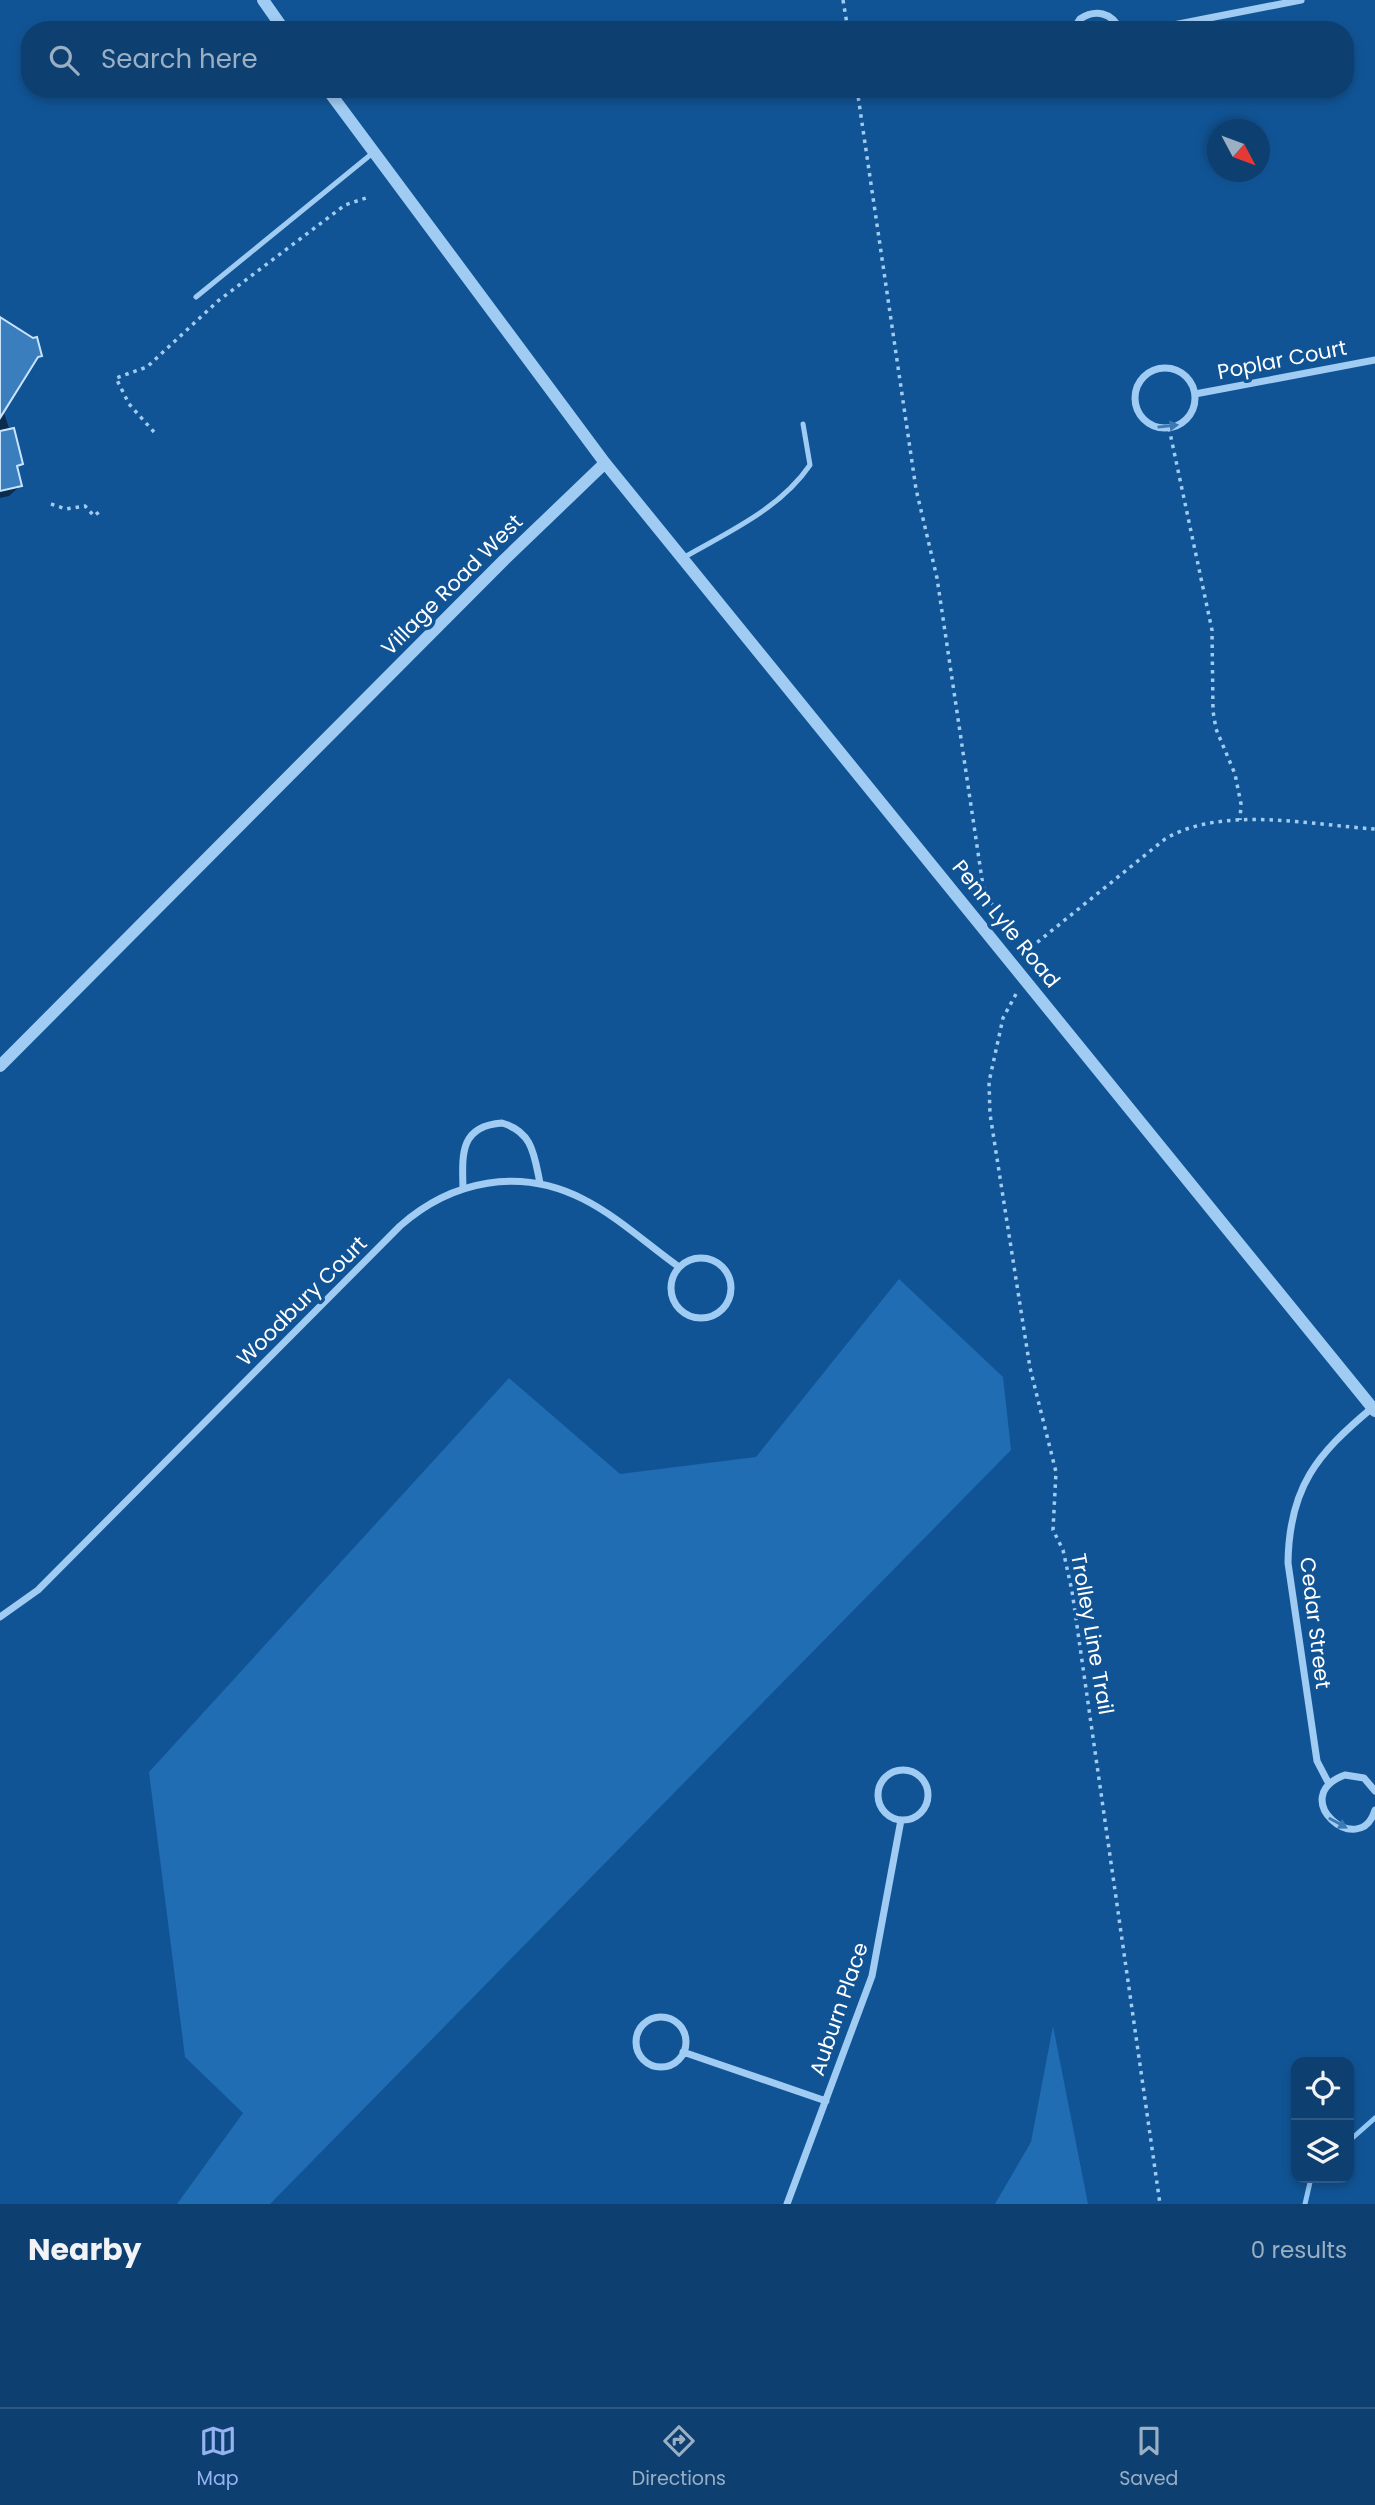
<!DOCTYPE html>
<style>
body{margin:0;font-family:Poppins,sans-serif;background:#1b4a78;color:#f1f3f6}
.controls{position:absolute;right:21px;bottom:21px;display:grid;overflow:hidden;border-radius:14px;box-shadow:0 4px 10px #0003}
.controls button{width:63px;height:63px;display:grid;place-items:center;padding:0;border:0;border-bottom:2px solid #2d5883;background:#0d3f70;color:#f1f3f6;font:35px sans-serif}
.compass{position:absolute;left:1207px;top:119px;width:63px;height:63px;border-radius:50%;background:#0d3f70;box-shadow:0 4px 10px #0003;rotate:131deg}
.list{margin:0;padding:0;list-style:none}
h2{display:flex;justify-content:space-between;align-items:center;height:91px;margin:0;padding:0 28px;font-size:30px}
h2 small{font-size:23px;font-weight:400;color:#9aafc3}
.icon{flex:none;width:38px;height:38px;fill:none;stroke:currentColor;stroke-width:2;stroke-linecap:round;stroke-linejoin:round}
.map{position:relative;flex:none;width:1375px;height:2204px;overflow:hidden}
.search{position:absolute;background:#0d3f70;box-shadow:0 4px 10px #0003;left:21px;right:21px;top:21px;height:77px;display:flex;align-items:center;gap:18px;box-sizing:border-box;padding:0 24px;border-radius:28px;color:#9aafc3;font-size:26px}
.sheet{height:203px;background:#0d3f70}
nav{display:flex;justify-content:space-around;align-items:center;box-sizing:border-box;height:98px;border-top:2px solid #2d5883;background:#0d3f70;font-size:19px;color:#9aafc3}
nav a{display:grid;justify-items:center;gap:4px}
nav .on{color:#95b2f1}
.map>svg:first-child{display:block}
.green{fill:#206db3}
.shadow{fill:#0007}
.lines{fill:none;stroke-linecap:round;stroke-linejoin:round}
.stream{stroke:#92c8f7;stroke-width:5}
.building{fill:#3a7ebe;stroke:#c8e4fd;stroke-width:2}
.path{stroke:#a0ccf3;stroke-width:3.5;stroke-dasharray:3.5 5;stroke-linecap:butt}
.service{stroke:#a0ccf3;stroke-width:5}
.minor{stroke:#a0ccf3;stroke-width:7}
.tertiary{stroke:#a0ccf3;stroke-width:12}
.oneway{fill:#3c78b1}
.labels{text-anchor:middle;stroke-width:7;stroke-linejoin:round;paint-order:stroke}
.street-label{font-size:21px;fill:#fff;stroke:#115495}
</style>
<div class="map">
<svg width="1375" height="2204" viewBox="0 0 1375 2204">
<rect width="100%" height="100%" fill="#115495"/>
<path class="green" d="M899,1279L1003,1377L1011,1450L270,2204H177L243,2113L185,2057L149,1772L509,1378L620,1474L756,1457Z
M1053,2026L1088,2204H995L1031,2142Z"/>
<path class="shadow" d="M0,320L40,355L3,410L21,464L16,469L20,486L9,496L0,498Z"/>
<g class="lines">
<path class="stream" d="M1349,2141L1375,2118
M1305,2204L1311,2178"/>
</g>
<path class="building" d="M0,317L33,338L37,337L42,356L38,357L0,418Z
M14,428L23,464L17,466L22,486L0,491V431Z"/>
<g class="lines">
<path class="path" d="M843,0L848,30
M857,89L916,489L937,578L983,886L988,899L1030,949
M1169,428L1212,630L1213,711L1216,729L1235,774L1241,804L1240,820
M154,432L129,404L116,378L147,367L218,301L345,205L369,197
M51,504L66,509L85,506L94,516L99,512
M1024,953L1165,839C1222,805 1310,825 1375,829
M1016,994L1003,1018L989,1082L990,1114L1030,1368L1056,1472L1053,1530L1063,1550L1072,1591L1160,2204"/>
<path class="service" d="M196,297L374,152
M683,558C728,532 780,509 810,465L803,424"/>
<path class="minor" d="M1073,30L1080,19C1095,9 1112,12 1120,30
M1148,30L1301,0
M1135 398a30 30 0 1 1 60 0a30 30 0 1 1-60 0Z
M1195,394L1375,360
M463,1188C462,1154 460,1126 502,1123C533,1132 534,1155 540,1183
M671 1288a30 30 0 1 1 60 0a30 30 0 1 1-60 0Z
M0,1617L38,1590L400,1226C452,1180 520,1167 583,1199C617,1216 648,1245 679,1267
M878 1795a25 25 0 1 1 50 0a25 25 0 1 1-50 0Z
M1329,1784L1317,1761L1288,1563C1289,1487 1317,1454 1372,1408
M1375,1791L1364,1778L1345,1775C1285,1797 1360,1861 1375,1810
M636 2042a25 25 0 1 1 50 0a25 25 0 1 1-50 0Z
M683,2052L826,2101
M787,2204L872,1976L901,1820"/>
<path class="tertiary" d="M263,0L284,30
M327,89L605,463L1375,1411
M0,1066L504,560L605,463"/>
</g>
<defs><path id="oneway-solid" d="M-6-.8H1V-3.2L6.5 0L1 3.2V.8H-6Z" transform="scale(1.75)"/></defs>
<g class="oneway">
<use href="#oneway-solid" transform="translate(1168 426) rotate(-6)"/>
<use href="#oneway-solid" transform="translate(1338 1823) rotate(29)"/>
</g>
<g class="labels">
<g class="street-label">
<text transform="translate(1282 360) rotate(-11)" y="7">Poplar Court</text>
<text transform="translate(452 585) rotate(-45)" y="7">Village Road West</text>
<text transform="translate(1006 924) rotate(51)" y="7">Penn Lyle Road</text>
<text transform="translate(302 1301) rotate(-45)" y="7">Woodbury Court</text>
<text transform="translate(1315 1623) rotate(83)" y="7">Cedar Street</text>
<text transform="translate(1092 1634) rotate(80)" y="7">Trolley Line Trail</text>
<text transform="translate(839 2009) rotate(-71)" y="7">Auburn Place</text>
</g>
</g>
</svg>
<div class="controls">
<button><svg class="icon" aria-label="locate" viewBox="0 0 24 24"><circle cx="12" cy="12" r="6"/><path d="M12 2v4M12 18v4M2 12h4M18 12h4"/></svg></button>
<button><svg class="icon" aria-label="layers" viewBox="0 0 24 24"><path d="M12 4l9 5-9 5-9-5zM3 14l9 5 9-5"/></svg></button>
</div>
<svg class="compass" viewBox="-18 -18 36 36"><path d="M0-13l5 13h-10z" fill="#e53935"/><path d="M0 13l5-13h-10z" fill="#9aafc3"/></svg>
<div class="search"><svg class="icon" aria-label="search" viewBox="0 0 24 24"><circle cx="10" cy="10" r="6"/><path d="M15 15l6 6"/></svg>Search here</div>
</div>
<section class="sheet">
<h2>Nearby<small>0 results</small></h2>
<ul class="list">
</ul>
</section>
<nav>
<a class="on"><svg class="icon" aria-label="map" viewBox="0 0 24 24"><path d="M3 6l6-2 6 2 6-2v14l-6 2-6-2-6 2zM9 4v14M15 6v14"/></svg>Map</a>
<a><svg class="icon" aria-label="directions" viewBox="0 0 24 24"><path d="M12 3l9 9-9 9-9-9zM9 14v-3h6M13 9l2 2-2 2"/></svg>Directions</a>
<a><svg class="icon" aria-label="saved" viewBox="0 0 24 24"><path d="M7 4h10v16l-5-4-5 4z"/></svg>Saved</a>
</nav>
